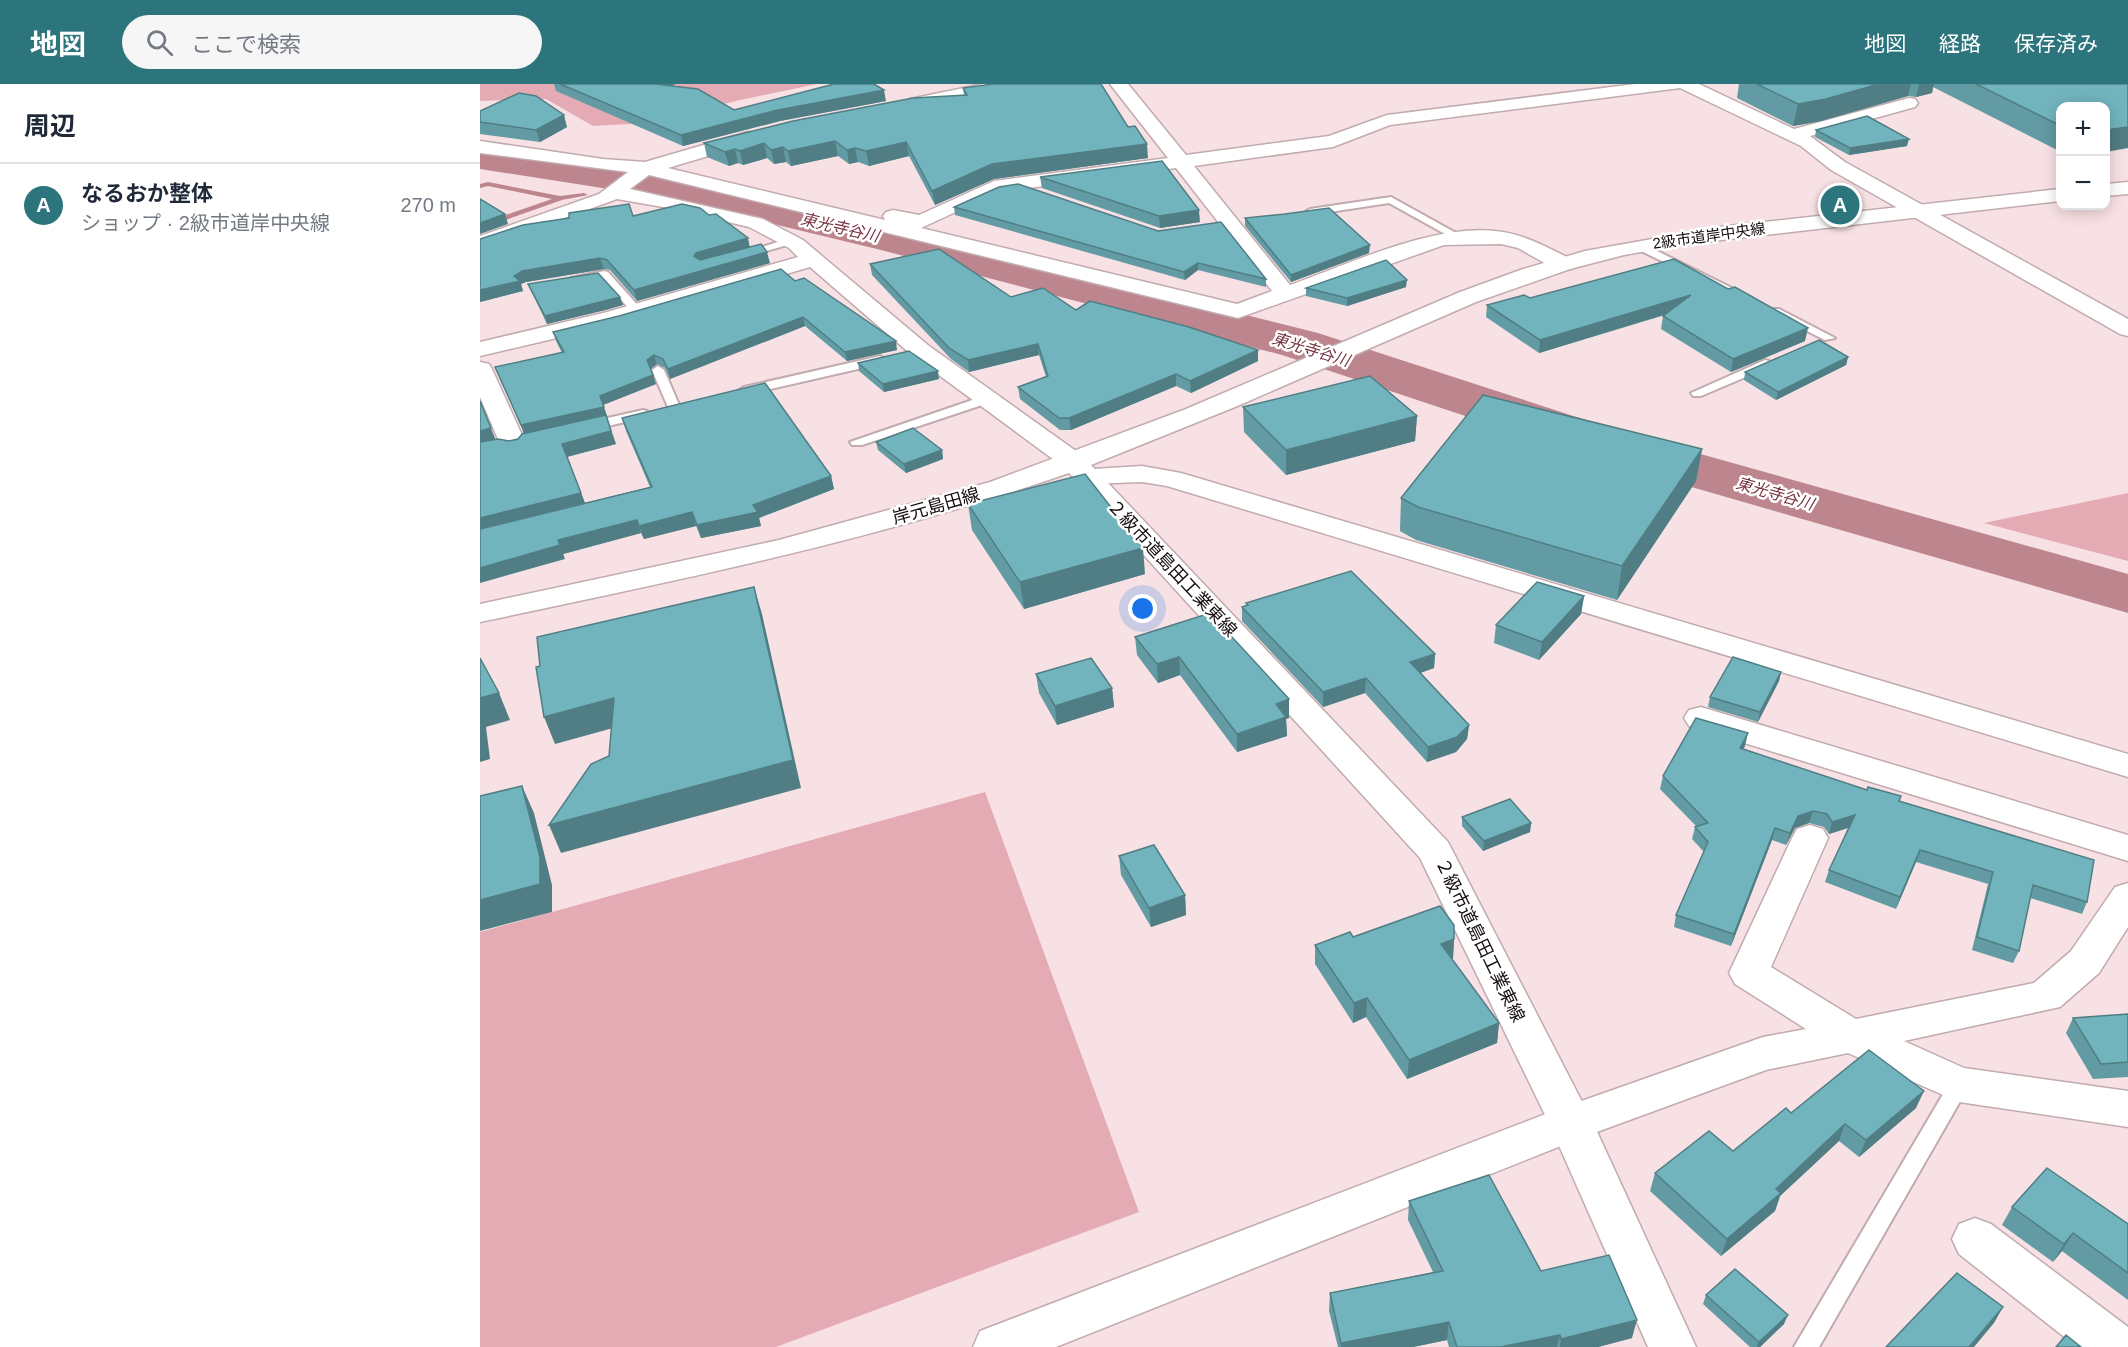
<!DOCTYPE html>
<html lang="ja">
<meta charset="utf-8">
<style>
body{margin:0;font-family:Arial,"Noto Sans JP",sans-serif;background:#f6f6f7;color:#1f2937}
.controls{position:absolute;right:18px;top:18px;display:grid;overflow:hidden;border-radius:12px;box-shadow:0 3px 15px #0003}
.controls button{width:54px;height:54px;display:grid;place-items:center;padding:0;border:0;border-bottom:2px solid #e0e1e3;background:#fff;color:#1f2937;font:30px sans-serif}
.you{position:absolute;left:663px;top:525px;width:21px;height:21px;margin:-15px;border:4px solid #fff;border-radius:50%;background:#1a73e8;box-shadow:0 0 0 9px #1a73e833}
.badge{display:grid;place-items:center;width:39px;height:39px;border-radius:50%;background:#2c757d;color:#fff;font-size:20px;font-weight:700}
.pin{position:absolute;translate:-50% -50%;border:3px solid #fff;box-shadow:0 2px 6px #0006}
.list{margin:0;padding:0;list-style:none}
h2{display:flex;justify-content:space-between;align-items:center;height:78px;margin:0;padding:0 24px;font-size:26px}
h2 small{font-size:20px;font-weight:400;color:#747a83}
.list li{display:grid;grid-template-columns:39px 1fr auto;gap:18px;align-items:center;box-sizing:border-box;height:84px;padding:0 24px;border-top:2px solid #e0e1e3}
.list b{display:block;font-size:22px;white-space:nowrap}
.list p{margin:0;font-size:20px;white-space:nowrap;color:#747a83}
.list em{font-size:20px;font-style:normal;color:#747a83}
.icon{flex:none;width:33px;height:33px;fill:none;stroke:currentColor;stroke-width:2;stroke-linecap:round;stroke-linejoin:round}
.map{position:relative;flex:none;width:1648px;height:1263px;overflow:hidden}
header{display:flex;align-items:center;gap:36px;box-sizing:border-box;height:84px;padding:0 30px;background:#2c757d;color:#fff}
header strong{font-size:28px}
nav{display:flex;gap:33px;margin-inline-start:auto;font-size:21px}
.search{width:420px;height:54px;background:#f6f6f7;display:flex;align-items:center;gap:15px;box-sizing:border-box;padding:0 21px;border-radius:33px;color:#747a83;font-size:22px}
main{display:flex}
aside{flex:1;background:#fff}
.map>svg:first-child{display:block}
.green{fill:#e4abb4}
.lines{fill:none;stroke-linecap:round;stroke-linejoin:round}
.stream{fill:#bd868f;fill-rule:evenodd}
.river{fill:#bd868f;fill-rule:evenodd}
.service-casing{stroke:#c1abae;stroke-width:4}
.minor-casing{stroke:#c1abae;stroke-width:3}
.tertiary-casing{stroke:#c1abae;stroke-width:3}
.service{fill:#fff;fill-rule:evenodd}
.minor{fill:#fff;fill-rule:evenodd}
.tertiary{fill:#fff;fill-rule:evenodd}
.wall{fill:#629ba3}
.shaded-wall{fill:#507e84}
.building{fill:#72b4bd;stroke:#507e84;stroke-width:1.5}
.labels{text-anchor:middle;stroke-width:5;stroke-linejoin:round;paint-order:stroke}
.far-street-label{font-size:15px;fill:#150d0f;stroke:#fff}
.far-water-label{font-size:16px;font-style:italic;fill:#773242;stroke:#fff}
.street-label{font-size:18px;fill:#150d0f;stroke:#fff}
</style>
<header>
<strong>地図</strong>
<div class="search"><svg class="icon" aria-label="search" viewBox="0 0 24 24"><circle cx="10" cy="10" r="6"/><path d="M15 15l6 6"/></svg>ここで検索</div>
<nav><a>地図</a><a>経路</a><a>保存済み</a></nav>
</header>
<main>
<aside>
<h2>周辺<small></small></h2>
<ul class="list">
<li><span class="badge">A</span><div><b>なるおか整体</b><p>ショップ · 2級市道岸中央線</p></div><em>270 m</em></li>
</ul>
</aside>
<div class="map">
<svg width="1648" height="1263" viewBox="0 0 1648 1263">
<rect width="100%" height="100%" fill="#f8e1e4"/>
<path class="green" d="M0,0H337L260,16L168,39L113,42L66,15L0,17Z
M1648,409V477L1504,439Z
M505,708L659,1128L296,1263H0V848Z"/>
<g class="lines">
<path class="stream" d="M8,98L80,112L104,109L108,111L82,116L0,145V140L72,115L8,102L0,104V100Z
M172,98L176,100L175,102L147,106L143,104Z"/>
<path class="river" d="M0,61L186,90L410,142L838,249L1149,350L1648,490V529L1111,374L802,271L401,166L186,114L0,85Z"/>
<defs>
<path id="service" d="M911,113L985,154L976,156L909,119L830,131L825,128L830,125Z
M310,154L315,157L314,159L262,174L257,171Z
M1155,160H1163L1272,214L1262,216L1155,164Z
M124,187L128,188L161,225V229H153L121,194L97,197L91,194Z
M1291,225H1299L1355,254L1345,256L1291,229Z
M400,272L406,276L404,279L264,311L258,307L264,303Z
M1285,276L1289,277V283L1221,312H1213L1211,309Z
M178,282L184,286L200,323L198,326L194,327L188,323L172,286Z
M507,311L513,315L511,318L382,361H372L370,358Z
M163,326L167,327V333L106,347L100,343L101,340Z
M1479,992L1486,995L1490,1001L1486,1007L1339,1263H1314L1472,995Z"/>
<path id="minor" d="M503,0H537L528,5L436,24L427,19L430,15Z
M630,0H648L706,71L849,52L907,31L1155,0H1219L1314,45L1429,14L1435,15L1438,19L1435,23L1330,52L1365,78L1648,235V252L1640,250L1351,86L1321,62L1200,4L910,41L853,63L714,82L810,201C872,179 958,137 1023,148C1048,152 1068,164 1091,175L1094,180L1091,185H1075L1038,164L1021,160L964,161L758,234L169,91L150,105L283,135L323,156L449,262L603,372L607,378L603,384L594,386L585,384L433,272L330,183L141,239L0,272V258L127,228L318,173L309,164L269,143L189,124L137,115L0,165V152L119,110L148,88L0,69V57L123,75L165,78L268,48L275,50L277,54L275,58L188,84L405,136L403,132L406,128L413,126L439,131L514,97L688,74ZM696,84L792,207L757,220L441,144L519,108Z
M0,278L9,280L12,285L46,360L42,366L33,368L24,366L20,360L0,313Z
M662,382L701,389L1648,670V693L687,402L662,398L607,400L597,398L593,392L597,386Z
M1221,623L1648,751V777L1209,642L1204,634L1209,626Z
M1330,741L1343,745L1348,754L1291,883L1376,935L1554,899L1591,867L1635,803L1648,799V843L1619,889L1580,923L1424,957L1484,984L1648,1007V1043L1479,1018L1368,969L1286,986L1106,1052L576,1263H493L500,1247L1076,1026L1283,953L1326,945L1255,900L1249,889L1312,754L1317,745Z
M1495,1134L1511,1140L1648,1243V1263H1597L1479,1170L1472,1155L1479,1140Z"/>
<path id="tertiary" d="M1648,98V110L1626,112V100Z
M1580,105V117L1207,160L1144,171L1090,185L996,218L755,323L611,381L968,758L1113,1039L1216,1263H1168L1069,1039L940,774L589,389C397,456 199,496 0,538V520L299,456L510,398L706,325L980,208L1043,185L1105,167L1239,143Z"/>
</defs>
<use href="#service" class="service-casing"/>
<use href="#minor" class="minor-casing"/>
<use href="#tertiary" class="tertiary-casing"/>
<use href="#service" class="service"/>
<use href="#minor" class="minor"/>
<use href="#tertiary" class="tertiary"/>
</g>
<path class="wall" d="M74,0H195L192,2L254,26L406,17L300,37L203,62L76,7Z
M1259,0H1648L1581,22V68L1453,3L1452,9L1436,13L1428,12L1341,37L1313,42L1257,14Z
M483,4L668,74L514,95L455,121L429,72L389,82L378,78L369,80L358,72L311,82L306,78L294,80L287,74L263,81L258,79L249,82L227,73L224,59L484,11Z
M0,27L87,43L60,58L0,50Z
M1336,46L1427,62L1369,71L1335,53Z
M560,93L720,138L680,144L562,104Z
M519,103L786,195V203L718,186L705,196L475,131L474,123Z
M229,131L290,179L157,217L130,186L124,185L46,198L41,200L43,207L0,218L153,132Z
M765,134L889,169L811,198L765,142Z
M1194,175L1325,257L1251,288L1181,245L1183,232L1185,231L1059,269L1006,233L1007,221L1050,214Z
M390,180L531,213L596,226L778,277L711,309L696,302L591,346H580L540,315L538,303L566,293L559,271L489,288L471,275L392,191Z
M315,197L417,266L367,277L325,242L190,295L185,284L177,280L171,285L176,300L123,321L136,360L87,373L105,419L170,403L146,347L142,334L351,392L354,405L279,434L281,442L221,454L216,442L164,455L161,449L83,470L85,475L16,355L29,357L38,355L44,349L15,283L82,269L76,257L73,248Z
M48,200L140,213L143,221L67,240L51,207Z
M926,203L867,222L826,212V204Z
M1368,273L1366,281L1296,316L1264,296L1265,288Z
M378,279L459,295L404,308L379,287Z
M763,323L937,332L935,357L806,391L764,348Z
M396,358L462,366L463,375L426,389L398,366Z
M1222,365L1216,397L1137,516L936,456L920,447L921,414Z
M488,420L665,490L544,525L492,446Z
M1104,512L1101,530L1059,576L1014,559L1016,541Z
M766,519L955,570L954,584L940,589L989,641L987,655L976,668L947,678L885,609L843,623L762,537V523L766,522Z
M730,529L809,634L806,635L807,652L757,668L700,591L678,599L657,571L655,553Z
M1301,588L1299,597L1278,638L1228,623L1230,613Z
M556,590L632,604L634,623L577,641L559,609Z
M1265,662L1263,665L1419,717L1607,818L1602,830L1550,814L1539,867L1533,879L1492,866L1508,800L1436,778L1416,825L1345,798L1349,786L1368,744L1349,750L1344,743L1329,739L1315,744L1306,761L1292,756L1251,862L1194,843L1196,831L1224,768L1212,755L1215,743L1216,742L1180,705L1183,692Z
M982,733L1051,739L1050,748L1003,767L982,742Z
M639,772L705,811L706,831L671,843L641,791Z
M873,853L974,855L973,874L971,875L1019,939L1017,959L927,995L886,933L873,939L835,880V861Z
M1648,930V993L1613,995L1586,949L1593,934Z
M1436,1024L1379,1073L1359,1057L1300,1112L1295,1127L1241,1172L1170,1107L1175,1089L1253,1067L1311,1029Z
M929,1117L1061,1187L1152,1254L1118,1263H969L967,1256L933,1263H858L849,1227L850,1209L953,1188L928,1136Z
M1532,1123L1648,1140V1216L1582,1167L1573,1178L1522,1141Z
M1226,1211L1304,1240L1280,1263H1270L1223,1220Z"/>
<path class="shaded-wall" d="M175,0H195L177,11Z
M1399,0H1431L1428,12L1341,37L1313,42L1318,20Z
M1439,0H1454L1452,9L1436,13Z
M404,6L406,17L300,37L203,62L201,51L298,26Z
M84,31L87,43L60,58L56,46Z
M1648,43V64L1626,68V46Z
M1429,55L1427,62L1369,71L1370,64Z
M355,57L358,72L311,82L308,67Z
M426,58L429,72L389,82L386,67Z
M284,59L287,74L263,81L260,67Z
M667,60L668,74L514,95L455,121L452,107L512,80Z
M303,63L306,78L294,80L291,66Z
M375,64L378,78L369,80L367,66Z
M255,65L258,79L249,82L245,68Z
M719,126L720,138L680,144L679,132Z
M25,130L28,140L0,150V139Z
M268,154L270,164L218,180L214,172L216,169Z
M890,161L889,169L811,198V191Z
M287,168L290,179L157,217L154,206Z
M120,174L124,185L46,198L41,200L43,207L0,218V206L34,192L42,187Z
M718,179V186L705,196L704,188Z
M927,196L926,203L867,222V214Z
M1211,211L1209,223L1059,269L1060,256Z
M140,213L143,221L126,226L67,240L65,232Z
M323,233L325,242L190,295L188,285Z
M1328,244L1325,257L1251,288L1253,275Z
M416,257L417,266L367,277L365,268Z
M558,260L559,271L489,288L488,276Z
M778,266V277L711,309L710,297Z
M174,271L177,280L170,285L167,276Z
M1368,273L1366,281L1296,316L1298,308Z
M458,287L459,295L404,308L403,300Z
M696,290V302L591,346L589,334Z
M173,291L176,300L123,321L120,312Z
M124,323L127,332L44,351L41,341Z
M937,332L935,357L806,391V366Z
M11,344L16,357L0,361V347Z
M131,347L136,360L86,373L82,360Z
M1222,365L1216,397L1137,516L1142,482Z
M462,366L463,375L426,389L424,380Z
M351,392L354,405L279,434L281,442L221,454L217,441L273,421Z
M101,409L106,422L0,449V434Z
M212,428L216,442L164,455L159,442Z
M157,436L161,449L83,470L85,475L0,499V484L78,456Z
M663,464L665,490L544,525L540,498Z
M274,503L282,530L321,704L81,769L69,741Z
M1104,512L1101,530L1059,576L1062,558Z
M955,570L954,584L929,593L930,578Z
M699,573L700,591L678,599L677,580Z
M1301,588L1299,597L1278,638L1280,628Z
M886,594L885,609L843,623V608Z
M632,604L634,623L577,641L575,622Z
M19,609L30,636L6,643L10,675L0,678V614Z
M134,614L144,641L75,660L64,633Z
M809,615V634L806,635L807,652L757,668V650L796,620Z
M989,641L987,655L976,668L947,678L948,663Z
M1268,649L1265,662L1257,676L1260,664Z
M42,702L54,729L72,801V828L0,847V816Z
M1333,727L1329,739L1315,744L1306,761L1310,749L1318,732Z
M1375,731L1371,743L1349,750L1352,738Z
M1051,739L1050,748L1003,767L1004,757Z
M1295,744L1292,756L1251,862L1254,850Z
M1440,766L1436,778L1416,825L1420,813Z
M705,811L706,831L671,843L669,824Z
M974,855L973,874L959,880L961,860Z
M887,914L886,933L873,939L874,919Z
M1019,939L1017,959L927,995L929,976Z
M1444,1007L1436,1024L1379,1073L1386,1056Z
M1365,1040L1359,1057L1300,1112L1295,1127L1241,1172L1247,1155L1296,1105Z
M1593,1149L1582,1167L1573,1178L1584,1160Z
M1523,1223L1514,1239L1494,1263H1489Z
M1308,1231L1304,1240L1280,1263H1277L1279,1258Z
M1157,1236L1152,1254L1118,1263H1080L1081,1255Z
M969,1238L967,1256L933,1263H861V1259Z
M1080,1251L1077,1263H1020Z"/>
<path class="building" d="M80,0H175L218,5L254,26L354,0H394L404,6L298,26L201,51Z
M513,0H621L648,43L655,42L667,60L512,80L452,107L426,58L386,67L375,64L367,66L355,57L308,67L303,63L291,66L284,59L260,67L255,65L245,68L224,59L313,37L433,14L487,11L483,4Z
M1277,0H1399L1346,15L1318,20Z
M1496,0H1648V43L1626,46V22H1581V42Z
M39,9L56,12L84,31L56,46L0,38V27Z
M1387,32L1429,55L1370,64L1336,46Z
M682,77L719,126L679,132L560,93Z
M538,100L678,147L741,138L786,195L718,179L704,188L474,123L519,103Z
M0,115L25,130L0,139Z
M149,120L153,132L202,120L220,124L229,131L236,130L268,154L216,169L214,172L220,176L281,160L287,168L154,206L127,176L120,174L42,187L34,192L40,197L0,206V155L43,141L89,134V129Z
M849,124L890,161L811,191L765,134L805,130Z
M459,165L531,213L563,204L596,226L610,217L709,243L778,266L710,297L696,290L589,334H579L538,303L568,292L558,260L488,276L469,264L390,180Z
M1194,175L1248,205L1255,203L1328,244L1253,275L1183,232L1211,211L1060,256L1007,221L1044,211L1050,214Z
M906,176L927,196L867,214L826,204Z
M301,185L315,197L324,194L416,257L365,268L323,233L188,285L183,275L174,271L167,276L173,291L120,312L124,323L41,341L15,283L84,268L73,248L139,232Z
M118,189L140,213L65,232L48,200Z
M1339,256L1368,273L1298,308L1265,288Z
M429,267L458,287L403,300L378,279Z
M890,292L937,332L806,366L763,323Z
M285,299L351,392L273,421L278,428L217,441L212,428L159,442L157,436L78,456L80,461L0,484V445L172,403L142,334Z
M1003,311L1222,365L1142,482L938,423L921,414Z
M0,317L11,344L0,347Z
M126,331L131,347L82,360L101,409L0,434V358L18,355L29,357L38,355L42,350Z
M433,344L462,366L424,380L396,358Z
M605,390L663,464L540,498L488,420Z
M871,487L955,570L930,578L989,641L977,653L948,663L886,594L843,608L762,523L768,521L766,519Z
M1057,498L1104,512L1062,558L1016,541Z
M274,503L313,676L69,741L111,680L129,672L134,614L64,633L56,583L60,582L57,553Z
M730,529L809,615L796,620L806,633L757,650L699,573L677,580L655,553Z
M1253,573L1301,588L1280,628L1230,613Z
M0,574L19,609L0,614Z
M611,574L632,604L575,622L556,590Z
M1216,634L1268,649L1260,664L1387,706L1388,703L1421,712L1419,717L1614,776L1607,818L1553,801L1539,867L1497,853L1513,788L1440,766L1420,813L1349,786L1375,731L1352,738L1347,730L1333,727L1318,732L1310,749L1295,744L1254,850L1196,831L1228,758L1215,743L1228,739L1183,692Z
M42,702L60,773V800L0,816V712Z
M1030,715L1051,739L1004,757L982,733Z
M674,761L705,811L669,824L639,772Z
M960,822L974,841V855L961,860L1019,939L929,976L887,914L874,919L835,861L870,848L873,853Z
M1648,930V978L1621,980L1593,934Z
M1389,966L1444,1007L1386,1056L1365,1040L1296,1105L1301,1109L1247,1155L1175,1089L1229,1047L1253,1067L1306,1024L1311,1029Z
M1567,1084L1648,1140V1189L1593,1149L1584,1160L1532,1123Z
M1009,1091L1061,1187L1129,1171L1157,1236L1081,1255L1080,1251L1020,1263H977L969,1238L861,1259L850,1209L963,1187L929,1117Z
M1255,1185L1308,1231L1279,1258L1226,1211Z
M1477,1189L1523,1223L1489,1263H1406Z
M1586,1251L1601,1263H1576Z"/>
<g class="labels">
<g class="far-street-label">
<text transform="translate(1229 152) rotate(-8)" y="5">2級市道岸中央線</text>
</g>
<g class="far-water-label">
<text transform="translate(360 143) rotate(13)" y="6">東光寺谷川</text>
<text transform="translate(831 265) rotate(17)" y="6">東光寺谷川</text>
<text transform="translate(1295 409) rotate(16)" y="6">東光寺谷川</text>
</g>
<g class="street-label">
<text transform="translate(456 422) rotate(-16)" y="6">岸元島田線</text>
<text transform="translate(692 484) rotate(47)" y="6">２級市道島田工業東線</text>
<text transform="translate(1000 856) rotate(64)" y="6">２級市道島田工業東線</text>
</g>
</g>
</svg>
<div class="controls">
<button>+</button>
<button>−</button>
</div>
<div class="you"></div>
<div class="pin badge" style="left:1360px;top:121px">A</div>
</div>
</main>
